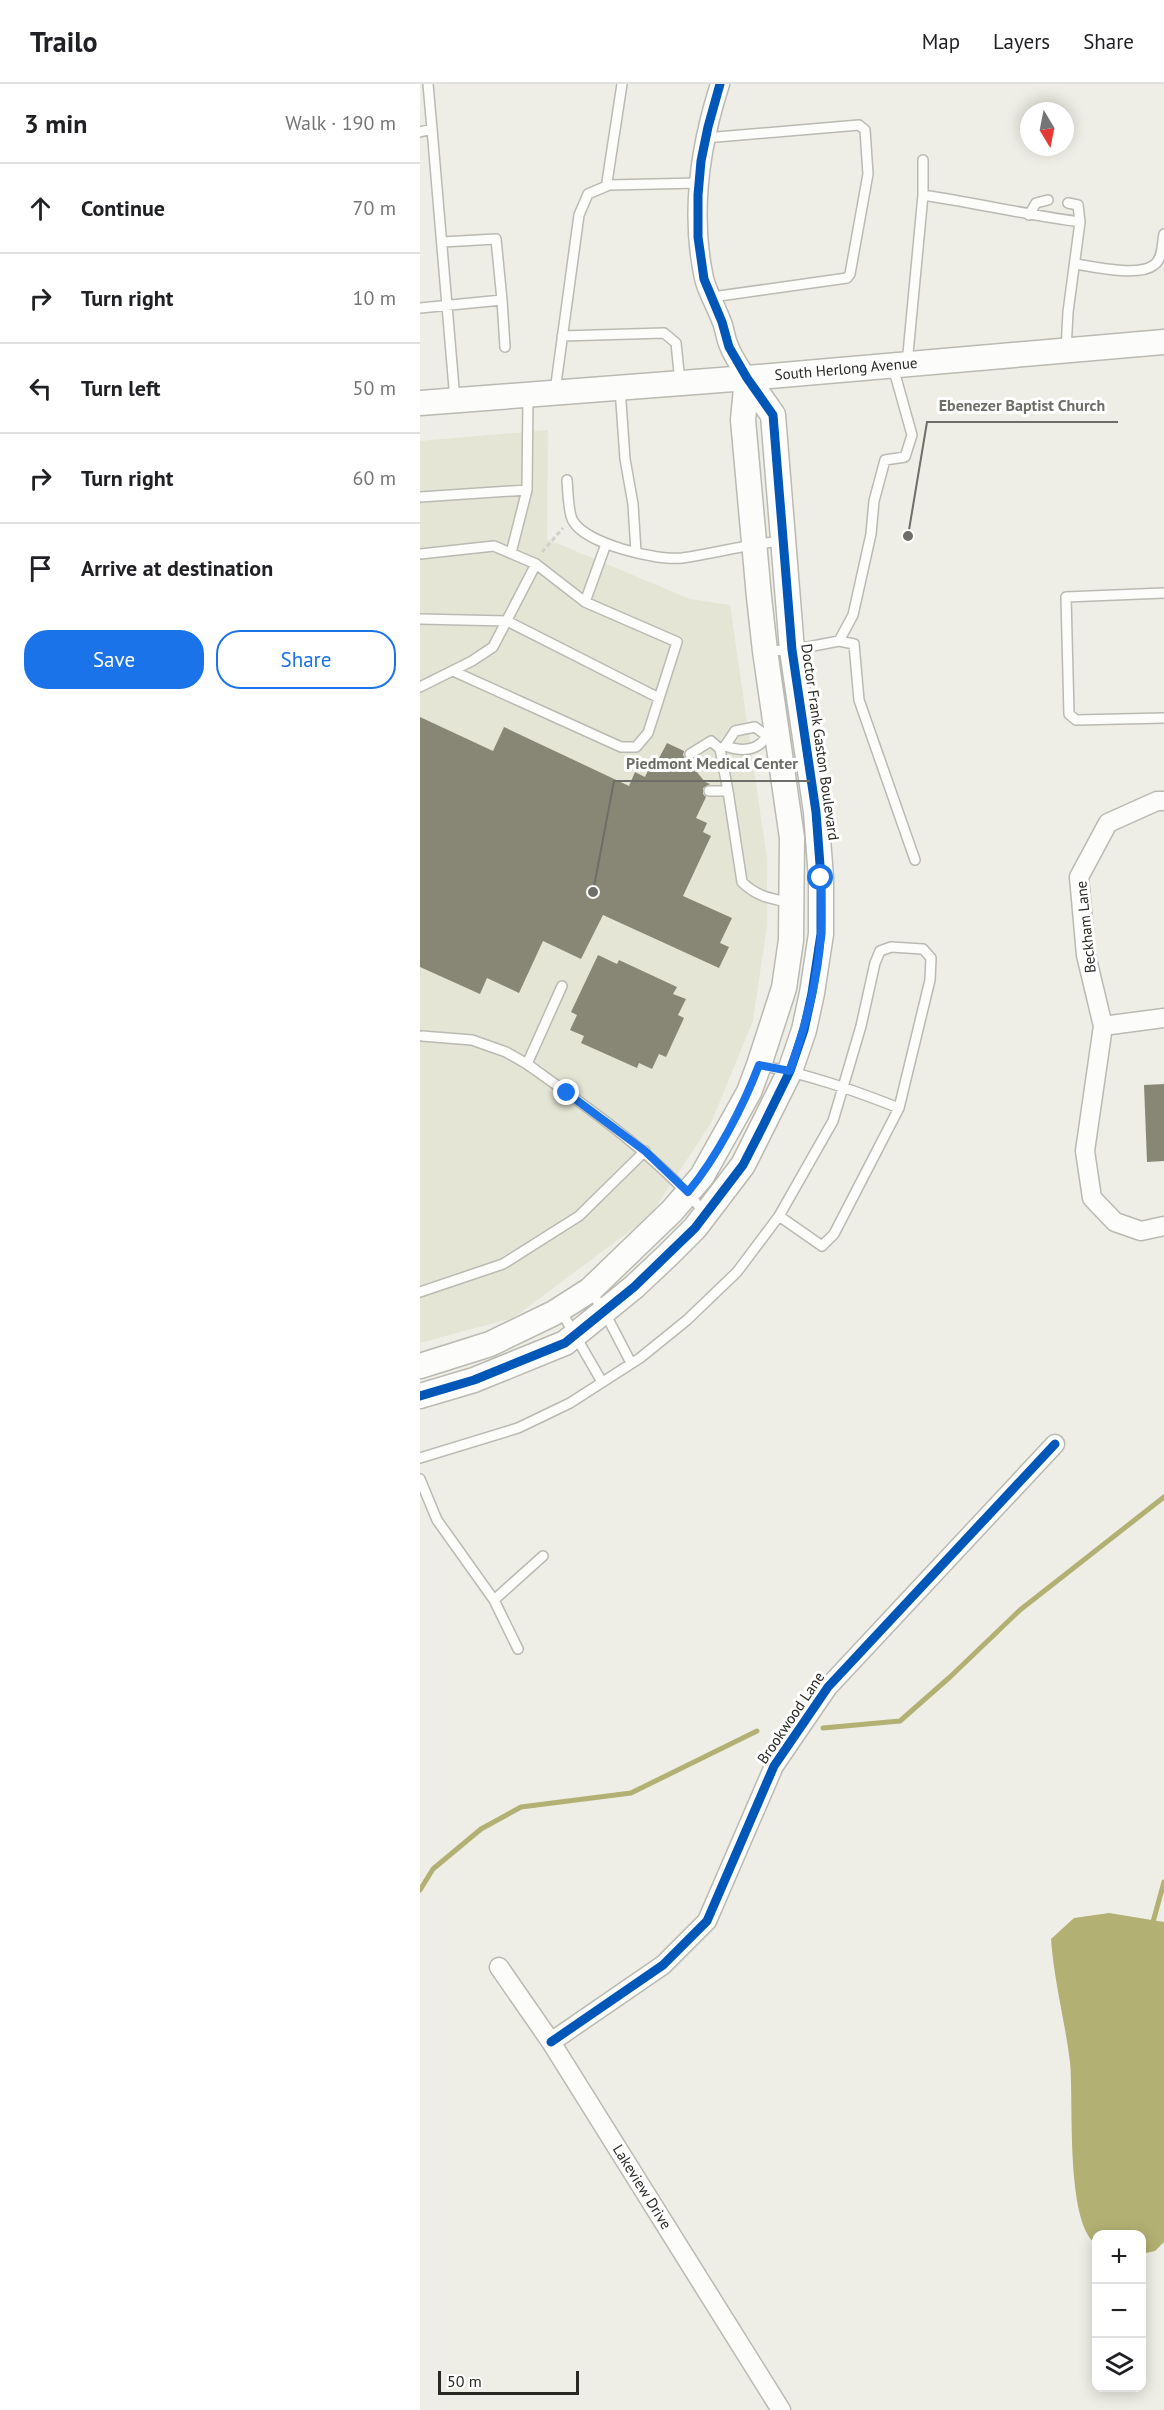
<!DOCTYPE html>
<meta charset="utf-8">
<style>
body{margin:0;font-family:"PT Sans",sans-serif;background:#f6f6f6;color:#202124}
.controls{position:absolute;right:18px;bottom:18px;display:grid;overflow:hidden;border-radius:12px;box-shadow:0 3px 15px #0003}
.controls button{width:54px;height:54px;display:grid;place-items:center;padding:0;border:0;border-bottom:2px solid #e0e0e0;background:#fff;color:#202124;font:30px sans-serif}
.compass{position:absolute;left:600px;top:18px;width:54px;height:54px;border-radius:50%;background:#fff;box-shadow:0 3px 15px #0003;rotate:170deg}
.scale{position:absolute;left:18px;bottom:15px;width:141px;box-sizing:border-box;padding-left:6px;border:3px solid #292924;border-top:0;font-size:16px;line-height:21px;white-space:nowrap;color:#292924;-webkit-text-stroke:4px #fff;paint-order:stroke}
.stop{position:absolute;width:18px;height:18px;margin:-14px;border:4px solid #1a73e8;border-radius:50%;background:#fff}
.stop.end{background:#1a73e8;border-color:#fff;box-shadow:0 2px 6px #0008}
.list{margin:0;padding:0;list-style:none}
h2{display:flex;justify-content:space-between;align-items:center;height:78px;margin:0;padding:0 24px;font-size:26px}
h2 small{font-size:20px;font-weight:400;color:#757577}
.list li{display:grid;grid-template-columns:39px 1fr auto;gap:18px;align-items:center;box-sizing:border-box;height:90px;padding:0 24px;border-top:2px solid #e0e0e0}
.list b{display:block;font-size:22px;white-space:nowrap}
.list em{font-size:20px;font-style:normal;color:#757577}
.actions{display:flex;gap:12px;padding:18px 24px}
.actions a{flex:1;padding:14px 0;border:2px solid #1a73e8;border-radius:24px;text-align:center;font-size:21px;color:#1a73e8}
.actions .main{background:#1a73e8;color:#fff}
.icon{flex:none;width:33px;height:33px;fill:none;stroke:currentColor;stroke-width:2;stroke-linecap:round;stroke-linejoin:round}
.map{position:relative;flex:none;width:744px;height:2326px;overflow:hidden}
header{display:flex;align-items:center;gap:36px;box-sizing:border-box;height:84px;padding:0 30px;background:#fff;border-bottom:2px solid #e0e0e0}
header strong{font-size:28px}
nav{display:flex;gap:33px;margin-inline-start:auto;font-size:21px}
main{display:flex}
aside{flex:1;background:#fff}
.map>svg:first-child{display:block}
.built{fill:#e5e5d5}
.water{fill:#b2b072}
.lines{fill:none;stroke-linecap:round;stroke-linejoin:round}
.stream{stroke:#b2b072;stroke-width:5}
.building{fill:#888775}
.service-casing{stroke:#babab3;stroke-width:12}
.minor-casing{stroke:#babab3;stroke-width:21}
.tertiary-casing{stroke:#babab3;stroke-width:27}
.path{stroke:#cfcfcd;stroke-width:3;stroke-dasharray:4.5 3;stroke-linecap:butt}
.service{stroke:#fcfcfb;stroke-width:9}
.minor{stroke:#fcfcfb;stroke-width:18}
.tertiary{stroke:#fcfcfb;stroke-width:24}
.cycleway-casing{stroke:#fff;stroke-width:13}
.cycleway{stroke:#0057b8;stroke-width:9}
.route{stroke:#1a73e8;stroke-width:8}
.labels{text-anchor:middle;stroke-width:6;stroke-linejoin:round;paint-order:stroke}
.street-label{font-size:15px;fill:#292924;stroke:#fff}
.leader{fill:none;stroke:#6e6e68;stroke-width:2}
.callout-dot{fill:#6e6e68;stroke:#fff;stroke-width:2}
.callout-label{font-size:16px;text-anchor:middle;font-weight:bold;fill:#6e6e68;stroke:#fff;stroke-width:6;stroke-linejoin:round;paint-order:stroke}
</style>
<header>
<strong>Trailo</strong>
<nav><a>Map</a><a>Layers</a><a>Share</a></nav>
</header>
<main>
<aside>
<h2>3 min<small>Walk · 190 m</small></h2>
<ul class="list">
<li><svg class="icon" aria-label="ahead" viewBox="0 0 24 24"><path d="M12 20V5M6 11l6-6 6 6"/></svg><div><b>Continue</b></div><em>70 m</em></li>
<li><svg class="icon" aria-label="right" viewBox="0 0 24 24"><path d="M7 20v-9h11M14 6l5 5-5 5"/></svg><div><b>Turn right</b></div><em>10 m</em></li>
<li><svg class="icon" aria-label="left" viewBox="0 0 24 24"><path d="M17 20v-9H6M10 6l-5 5 5 5"/></svg><div><b>Turn left</b></div><em>50 m</em></li>
<li><svg class="icon" aria-label="right" viewBox="0 0 24 24"><path d="M7 20v-9h11M14 6l5 5-5 5"/></svg><div><b>Turn right</b></div><em>60 m</em></li>
<li><svg class="icon" aria-label="arrive" viewBox="0 0 24 24"><path d="M6 21V4h12l-3 4 3 4H6"/></svg><div><b>Arrive at destination</b></div></li>
</ul>
<div class="actions"><a class="main">Save</a><a>Share</a></div>
</aside>
<div class="map">
<svg width="744" height="2326" viewBox="0 0 744 2326">
<rect width="100%" height="100%" fill="#eeeee6"/>
<path class="built" d="M128,346L127,455L270,515L310,521L347,775V841L333,937L291,1039L230,1132L93,1234L0,1259V357Z"/>
<path class="water" d="M689,1829L744,1838V2158L735,2167L722,2170V2150H676V2160C645,2138 654,2017 650,1978C645,1937 634,1897 631,1855L654,1834Z"/>
<g class="lines">
<path class="stream" d="M403,1644L480,1637L530,1593L600,1526L744,1413
M0,1806L13,1785L61,1745L101,1723L211,1709L337,1647
M733,1838L744,1798"/>
</g>
<path class="building" d="M0,633L73,667L84,643L209,702L215,688L225,693L234,674L238,676L247,659L264,667L263,671L266,676L275,675L276,687L285,698L290,700L283,704V710L286,713L276,734L287,739L283,748L291,752L263,812L312,834L300,859L309,863L299,884L183,831L161,875L123,857L99,909L67,894L60,910L0,883Z
M178,871L197,880L199,876L257,903L253,910L266,915L258,931L264,934L246,973L239,970L232,985L219,979L217,984L161,959L164,952L150,946L157,931L151,928Z
M744,1000V1077L727,1078L724,1001Z"/>
<g class="lines">
<defs>
<path id="service" d="M8,0L12,45
M202,0L187,98L189,101L279,99
M0,48L12,45L35,316
M285,54L439,41L445,46L448,90L430,190L427,194L292,213
M503,111C556,119 608,131 660,138L648,228L646,266
M648,119L658,121L660,138
M609,131L616,119L628,116
M22,158L76,155L82,216
M656,180C674,183 719,193 734,181C743,175 742,159 744,150
M0,224L82,216L85,263
M142,252L244,249L256,259L260,298
M487,280L503,111V76
M200,304L205,375L213,420L216,468
M135,307L159,131L168,110L189,101
M147,396C148,406 148,429 153,437C166,460 237,477 262,474C296,469 328,460 362,457
M0,413L107,406L108,313
M91,469L107,406
M0,470L74,462L116,480L165,518L186,460
M744,509L646,513L649,630L656,636L744,634
M0,535L87,537L239,614
M419,557L433,531L451,450L454,417L465,376L485,373L492,351L473,283
M347,567L372,566L419,557L434,560L439,616L495,776
M33,587L201,663H216L228,649L257,558L165,518
M0,603L52,577L73,563L116,480
M305,662C317,666 330,668 340,660C345,656 345,653 351,651
M300,665L305,662L315,647L335,643L347,652
M270,670L291,657L300,665L308,707H289
M308,707L322,798C337,813 352,815 372,819
M2,952L52,956L86,968L107,980C170,1025 235,1070 285,1129
M107,980L142,902
M339,981C388,990 433,1006 479,1024
M170,1206L184,1227L211,1279
M0,1208L83,1180L159,1132L225,1067
M141,1227L182,1298
M0,1374L98,1344L150,1319L220,1274L267,1236L317,1188L359,1132L413,1037L441,942L455,879L460,867L471,863L503,865L511,874L510,896L479,1024L414,1150L402,1162L359,1132
M0,1395L17,1436L74,1516L98,1565
M74,1516L123,1472"/>
<path id="minor" d="M300,0C280,62 270,129 284,194C287,208 296,222 301,236C305,244 305,254 309,262C313,273 321,284 327,294
M744,717H737L688,739L659,793L666,871L683,942L665,1067L672,1114L695,1138L721,1147L744,1142
M683,942L744,934
M79,1883L131,1958L361,2326
M131,1958L243,1881L287,1837L354,1682L408,1603L635,1360"/>
<path id="tertiary" d="M0,319L327,294L744,258
M0,1282L70,1260L134,1229L170,1206L252,1127L282,1092L329,1008L339,981L364,904L371,856L372,754L345,567L339,513L323,336L327,294
M0,1312L54,1296L145,1259L214,1203L248,1171L275,1144L323,1081L370,987L384,946L392,909L401,850V794L396,728L372,566L353,331L327,294"/>
</defs>
<use href="#service" class="service-casing"/>
<use href="#minor" class="minor-casing"/>
<use href="#tertiary" class="tertiary-casing"/>
<path class="path" d="M122,468L143,444"/>
<use href="#service" class="service"/>
<use href="#minor" class="minor"/>
<use href="#tertiary" class="tertiary"/>
<defs>
<path id="cycleway" d="M0,1312L54,1296L145,1259L214,1203L275,1144L323,1081L342,1044L370,987L384,946L392,909L401,850V794L396,728L372,566L353,331L327,294L309,263L302,238L284,195L278,153V111L281,77L288,43L300,0
M131,1958L243,1881L287,1837L354,1682L408,1603L635,1360"/>
</defs>
<use href="#cycleway" class="cycleway-casing"/>
<use href="#cycleway" class="cycleway"/>
</g>
<g class="lines">
<path class="route" d="M147,1009L225,1067L268,1108C297,1073 323,1023 339,981L370,987C385,942 398,897 401,850C402,831 401,812 401,794"/>
</g>
<g class="labels">
<g class="street-label">
<text transform="translate(426 285) rotate(-5)" y="5">South Herlong Avenue</text>
<text transform="translate(400 658) rotate(82)" y="5">Doctor Frank Gaston Boulevard</text>
<text transform="translate(666 843) rotate(-96)" y="5">Beckham Lane</text>
<text transform="translate(371 1634) rotate(-56)" y="5">Brookwood Lane</text>
<text transform="translate(222 2103) rotate(58)" y="5">Lakeview Drive</text>
</g>
</g>
<path class="leader" d="M488 452L507 338H698M173 808L194 697H390"/>
<g class="callout-dot">
<circle cx="488" cy="452" r="6"/>
<circle cx="173" cy="808" r="6"/>
</g>
<g class="callout-label">
<text x="602" y="327">Ebenezer Baptist Church</text>
<text x="292" y="685">Piedmont Medical Center</text>
</g>
</svg>
<div class="controls">
<button>+</button>
<button>−</button>
<button><svg class="icon" aria-label="layers" viewBox="0 0 24 24"><path d="M12 4l9 5-9 5-9-5zM3 14l9 5 9-5"/></svg></button>
</div>
<svg class="compass" viewBox="-18 -18 36 36"><path d="M0-13l5 13h-10z" fill="#e53935"/><path d="M0 13l5-13h-10z" fill="#757577"/></svg>
<div class="scale">50 m</div>
<div class="stop" style="left:401px;top:794px"></div>
<div class="stop end" style="left:147px;top:1009px"></div>
</div>
</main>
